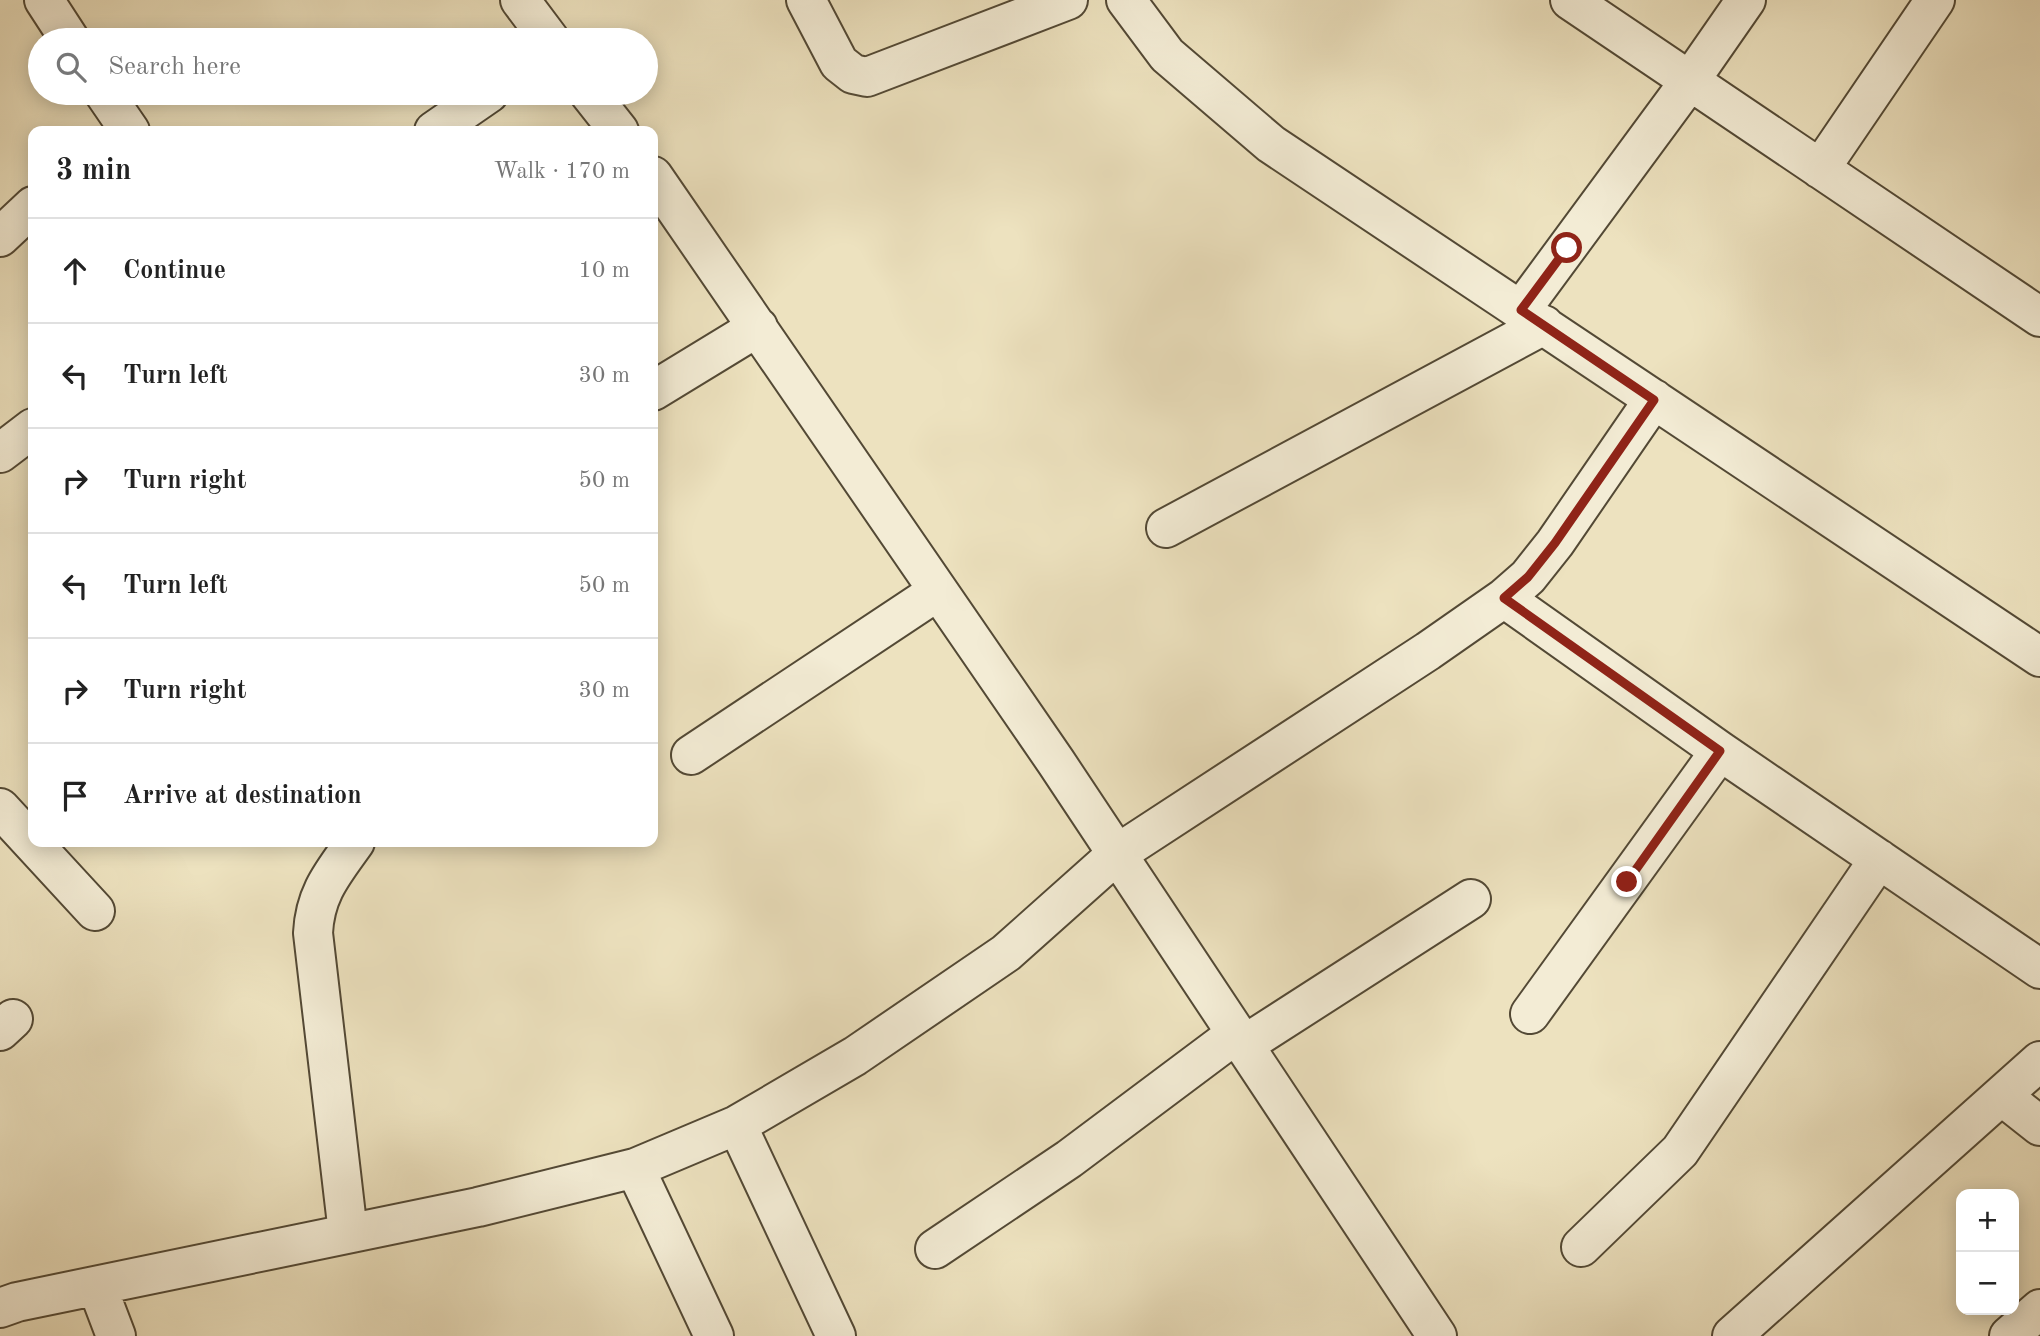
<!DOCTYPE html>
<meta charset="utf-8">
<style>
body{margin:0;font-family:"Old Standard TT",serif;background:#f6f6f6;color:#222}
.controls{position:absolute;right:21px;bottom:21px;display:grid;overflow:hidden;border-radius:14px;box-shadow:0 4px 18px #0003}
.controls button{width:63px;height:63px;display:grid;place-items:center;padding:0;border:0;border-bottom:2px solid #e0e0e0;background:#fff;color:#222;font:35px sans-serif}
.stop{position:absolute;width:21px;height:21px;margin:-16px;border:5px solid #8f2418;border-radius:50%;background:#fff}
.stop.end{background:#8f2418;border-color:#fff;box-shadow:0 2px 7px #0008}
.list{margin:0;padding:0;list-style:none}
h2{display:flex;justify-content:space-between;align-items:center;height:91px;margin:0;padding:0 28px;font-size:30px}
h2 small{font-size:23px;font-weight:400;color:#767676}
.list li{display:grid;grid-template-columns:46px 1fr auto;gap:21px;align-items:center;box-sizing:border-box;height:105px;padding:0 28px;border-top:2px solid #e0e0e0}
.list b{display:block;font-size:26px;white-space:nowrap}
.list em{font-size:23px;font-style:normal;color:#767676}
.icon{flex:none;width:38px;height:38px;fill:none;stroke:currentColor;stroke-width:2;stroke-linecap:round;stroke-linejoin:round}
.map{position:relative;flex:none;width:2040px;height:1336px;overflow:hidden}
.search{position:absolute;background:#fff;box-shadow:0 4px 18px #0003;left:28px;top:28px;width:630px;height:77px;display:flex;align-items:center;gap:18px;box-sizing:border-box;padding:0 24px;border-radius:38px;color:#767676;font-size:26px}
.panel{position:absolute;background:#fff;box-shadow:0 4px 18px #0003;left:28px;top:126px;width:630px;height:721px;border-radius:14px}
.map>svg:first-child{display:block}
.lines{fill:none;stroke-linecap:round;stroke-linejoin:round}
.street-casing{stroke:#534935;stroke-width:42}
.street{stroke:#f3ecd5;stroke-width:38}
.route{stroke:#8f2418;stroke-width:9}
</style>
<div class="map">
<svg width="2040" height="1336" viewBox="0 0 2040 1336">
<rect width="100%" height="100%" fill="#ede2bf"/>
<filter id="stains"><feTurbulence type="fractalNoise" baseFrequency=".00286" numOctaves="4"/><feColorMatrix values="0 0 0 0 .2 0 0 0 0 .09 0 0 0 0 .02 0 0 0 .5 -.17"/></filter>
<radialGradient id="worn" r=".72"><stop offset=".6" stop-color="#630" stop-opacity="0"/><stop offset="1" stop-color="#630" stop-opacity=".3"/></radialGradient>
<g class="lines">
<defs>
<path id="street" d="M44,0L70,40
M520,0L550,40
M806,0L839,63L853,74L867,77L1068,0
M1126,0L1167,55L1271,144L2040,657
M1570,0L2040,317
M104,93L130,131
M589,93L619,131
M434,131L489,93
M1820,169L1935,0
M653,176L1056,762L1437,1336
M0,237L33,206
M1521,310L1689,82L1746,0
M653,391L758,327
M0,453L33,428
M1166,528L1544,325
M1504,598L1720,751L2040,969
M691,755L938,591
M0,808L95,911
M1530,1014L1720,751
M0,1031L13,1019
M1244,1045L1471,899
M2002,1096L2040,1126
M737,1125L836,1336
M635,1168L714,1336
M348,1233L313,933C315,893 333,873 355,842
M1581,1247L1680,1151L1879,859
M935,1249L1069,1159L1236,1034
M97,1286L116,1336
M0,1308L17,1302L478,1207L635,1168L737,1125L855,1056L1006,953L1117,854L1428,651L1504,598L1528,577L1555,543L1654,399
M1732,1336L2040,1061
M2009,1336L2040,1309"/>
</defs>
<use href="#street" class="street-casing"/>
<use href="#street" class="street"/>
</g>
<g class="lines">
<path class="route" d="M1567,248L1521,310L1654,400L1555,543L1528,577L1504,598L1720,751L1627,882"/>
</g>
<rect width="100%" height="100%" filter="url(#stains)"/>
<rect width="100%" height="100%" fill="url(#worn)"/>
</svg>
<div class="controls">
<button>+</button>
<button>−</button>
</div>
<div class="stop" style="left:1567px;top:248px"></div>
<div class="stop end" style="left:1627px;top:882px"></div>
<div class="search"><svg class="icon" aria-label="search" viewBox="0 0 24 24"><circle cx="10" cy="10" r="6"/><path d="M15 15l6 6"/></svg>Search here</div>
<section class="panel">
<h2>3 min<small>Walk · 170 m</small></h2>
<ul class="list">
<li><svg class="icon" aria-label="ahead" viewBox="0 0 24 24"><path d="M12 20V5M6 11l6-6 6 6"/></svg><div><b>Continue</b></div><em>10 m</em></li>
<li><svg class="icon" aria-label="left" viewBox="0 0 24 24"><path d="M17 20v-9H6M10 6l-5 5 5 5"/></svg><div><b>Turn left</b></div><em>30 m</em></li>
<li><svg class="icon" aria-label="right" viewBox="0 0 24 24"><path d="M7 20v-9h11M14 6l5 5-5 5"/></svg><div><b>Turn right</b></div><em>50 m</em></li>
<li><svg class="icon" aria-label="left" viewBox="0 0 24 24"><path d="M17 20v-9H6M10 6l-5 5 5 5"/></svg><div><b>Turn left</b></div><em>50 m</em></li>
<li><svg class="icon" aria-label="right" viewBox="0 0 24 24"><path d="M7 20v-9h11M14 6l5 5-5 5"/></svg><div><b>Turn right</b></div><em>30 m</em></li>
<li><svg class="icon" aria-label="arrive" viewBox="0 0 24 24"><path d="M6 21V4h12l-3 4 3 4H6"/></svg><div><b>Arrive at destination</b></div></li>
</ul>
</section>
</div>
